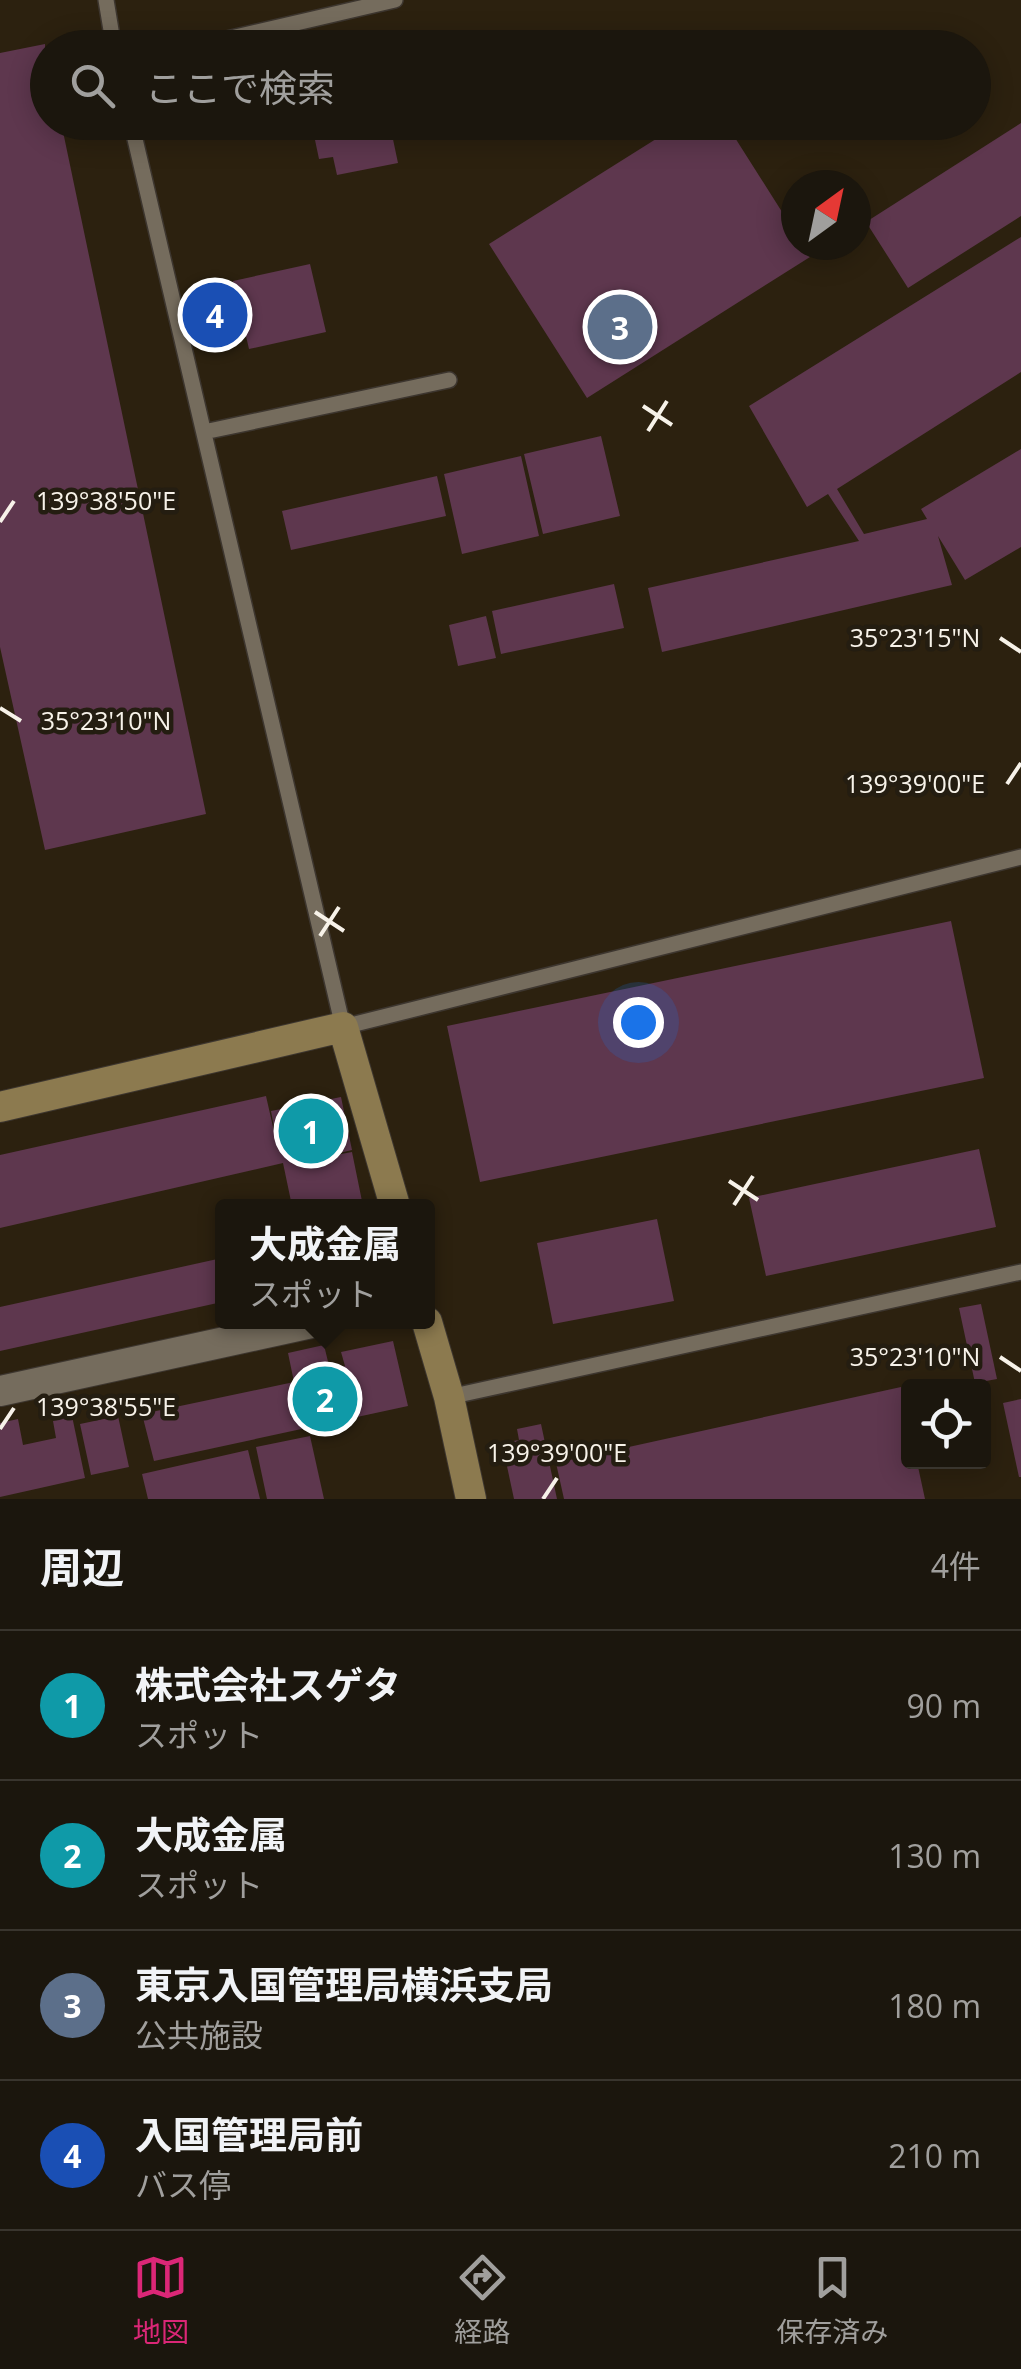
<!DOCTYPE html>
<html lang="ja">
<meta charset="utf-8">
<style>
body{margin:0;font-family:"Open Sans","Noto Sans JP",sans-serif;background:#28231b;color:#f1f3f6}
.controls{position:absolute;right:30px;bottom:30px;display:grid;overflow:hidden;border-radius:10px;box-shadow:0 5px 25px #0003}
.controls button{width:90px;height:90px;display:grid;place-items:center;padding:0;border:0;border-bottom:2px solid #39352e;background:#1b160d;color:#f1f3f6;font:50px sans-serif}
.compass{position:absolute;left:781px;top:170px;width:90px;height:90px;border-radius:50%;background:#1b160d;box-shadow:0 5px 25px #0003;rotate:33deg}
.you{position:absolute;left:638px;top:1022px;width:35px;height:35px;margin:-25px;border:8px solid #fff;border-radius:50%;background:#1a73e8;box-shadow:0 0 0 15px #1a73e833}
.badge{display:grid;place-items:center;width:65px;height:65px;border-radius:50%;background:#db2777;color:#fff;font-size:32px;font-weight:700}
.pin{position:absolute;translate:-50% -50%;border:5px solid #fff;box-shadow:0 2px 10px #0006}
.popup{position:absolute;left:215px;top:1199px;width:220px;height:130px;box-sizing:border-box;display:grid;place-content:center;border-radius:10px;background:#1b160d;filter:drop-shadow(0 2px 8px #0005);font-size:32px;white-space:nowrap;color:#a09f9d}
.popup b{font-size:38px;color:#f1f3f6}
.popup::after{content:'';position:absolute;left:50%;top:100%;margin-left:-20px;border:20px solid transparent;border-top-color:#1b160d}
.list{margin:0;padding:0;list-style:none}
h2{display:flex;justify-content:space-between;align-items:center;height:130px;margin:0;padding:0 40px;font-size:42px}
h2 small{font-size:32px;font-weight:400;color:#a09f9d}
.list li{display:grid;grid-template-columns:65px 1fr auto;gap:30px;align-items:center;box-sizing:border-box;height:150px;padding:0 40px;border-top:2px solid #39352e}
.list b{display:block;font-size:38px;white-space:nowrap}
.list p{margin:0;font-size:32px;white-space:nowrap;color:#a09f9d}
.list em{font-size:32px;font-style:normal;color:#a09f9d}
.icon{flex:none;width:55px;height:55px;fill:none;stroke:currentColor;stroke-width:2;stroke-linecap:round;stroke-linejoin:round}
.map{position:relative;flex:none;width:1021px;height:1499px;overflow:hidden}
.search{position:absolute;background:#1b160d;box-shadow:0 5px 25px #0003;left:30px;right:30px;top:30px;height:110px;display:flex;align-items:center;gap:25px;box-sizing:border-box;padding:0 35px;border-radius:55px;color:#a09f9d;font-size:38px}
.sheet{height:730px;background:#1b160d}
nav{display:flex;justify-content:space-around;align-items:center;box-sizing:border-box;height:140px;border-top:2px solid #39352e;background:#1b160d;font-size:28px;color:#a09f9d}
nav a{display:grid;justify-items:center;gap:5px}
nav .on{color:#db2777}
.map>svg:first-child{display:block}
.built{fill:#2c210f;fill-rule:evenodd}
.building{fill:#5e374e}
.lines{fill:none;stroke-linecap:round;stroke-linejoin:round}
.lane-casing{stroke:#3d362f;stroke-width:18}
.street-casing{stroke:#3d362f;stroke-width:32}
.secondary-casing{stroke:#3d362f;stroke-width:32}
.lane{stroke:#756c5d;stroke-width:15}
.street{stroke:#756c5d;stroke-width:30}
.secondary{stroke:#8c7a4f;stroke-width:30}
.ticks{fill:none;stroke:#f7f2e9;stroke-width:4}
.ticks-label{font-size:25px;text-anchor:middle;fill:#f7f2e9;stroke:#241d11;stroke-width:9;stroke-linejoin:round;paint-order:stroke}
</style>
<div class="map">
<svg width="1021" height="1499" viewBox="0 0 1021 1499">
<rect width="100%" height="100%" fill="#241d11"/>
<path class="built" d="M0,0H1021V1499H0ZM48,48H974V122H48ZM796,185H856V245H796ZM222,1206H428V1322H222ZM908,1386H984V1462H908Z"/>
<path class="building" d="M45,44L48,122H61L206,814L45,850L0,647V53Z
M683,122H725L796,234V245H803L810,257L587,398L489,244Z
M1021,123V216L908,288L866,222Z
M390,125L398,163L337,175L333,157L319,159L315,140Z
M1021,237V372L837,489L864,534L927,519L921,509L1021,449V547L965,580L938,536L952,585L662,652L648,588L859,541L828,494L807,507L749,406Z
M310,264L326,332L249,349L233,281Z
M601,436L620,516L543,534L524,454Z
M521,456L539,536L462,554L444,474Z
M437,476L446,516L291,550L282,511Z
M614,584L624,628L501,654L492,611Z
M486,616L496,658L458,666L449,625Z
M951,921L984,1078L480,1182L447,1026Z
M266,1096L278,1149L271,1111L341,1097L352,1150L314,1159L352,1152L363,1206H292L283,1163L0,1228V1155Z
M979,1149L996,1227L766,1276L749,1198Z
M657,1219L674,1301L553,1324L537,1243Z
M222,1258V1302L0,1351V1307Z
M981,1304L997,1379L975,1383L959,1308Z
M393,1341L408,1406L154,1461L142,1414L294,1382L288,1353L324,1345L330,1370L345,1366L341,1352Z
M901,1387L908,1420V1462H917L925,1499H564L556,1463Z
M1021,1399V1477H1019L1003,1403Z
M72,1416L85,1478L0,1497V1423L18,1419L23,1445L56,1438L53,1421Z
M118,1416L129,1467L91,1475L80,1424Z
M541,1424L557,1499H514L502,1443L519,1440L517,1429Z
M310,1436L324,1499H267L256,1447Z
M248,1450L260,1499H148L142,1474Z"/>
<g class="lines">
<defs>
<path id="lane" d="M106,0L114,48
M188,48L395,0
M131,122L343,1027L1021,857
M204,432L449,380
M449,1397L1021,1272"/>
<path id="street" d="M0,1391L316,1322"/>
<path id="secondary" d="M0,1107L343,1027L395,1206
M427,1322L449,1397L471,1499"/>
</defs>
<use href="#lane" class="lane-casing"/>
<use href="#street" class="street-casing"/>
<use href="#secondary" class="secondary-casing"/>
<use href="#lane" class="lane"/>
<use href="#street" class="street"/>
<use href="#secondary" class="secondary"/>
</g>
<path class="ticks" d="M643,406L672,425M648,431L667,401M0,522L14,501M1000,638L1021,652M0,708L21,721M1007,784L1021,763M315,912L344,931M320,936L339,907M729,1181L758,1200M734,1205L753,1176M1000,1357L1021,1371M0,1429L14,1408M543,1499L557,1478"/>
<g class="ticks-label">
<text x="106" y="510">139°38'50"E</text>
<text x="915" y="647">35°23'15"N</text>
<text x="106" y="730">35°23'10"N</text>
<text x="915" y="793">139°39'00"E</text>
<text x="915" y="1366">35°23'10"N</text>
<text x="106" y="1416">139°38'55"E</text>
<text x="557" y="1462">139°39'00"E</text>
</g>
</svg>
<div class="controls">
<button><svg class="icon" aria-label="locate" viewBox="0 0 24 24"><circle cx="12" cy="12" r="6"/><path d="M12 2v4M12 18v4M2 12h4M18 12h4"/></svg></button>
</div>
<svg class="compass" viewBox="-18 -18 36 36"><path d="M0-13l5 13h-10z" fill="#e53935"/><path d="M0 13l5-13h-10z" fill="#a09f9d"/></svg>
<div class="you"></div>
<div class="pin badge" style="left:311px;top:1131px;background:#0f9aa8">1</div>
<div class="pin badge" style="left:325px;top:1399px;background:#0f9aa8">2</div>
<div class="popup"><b>大成金属</b>スポット</div>
<div class="pin badge" style="left:620px;top:327px;background:#5c6f8a">3</div>
<div class="pin badge" style="left:215px;top:315px;background:#1a4fb4">4</div>
<div class="search"><svg class="icon" aria-label="search" viewBox="0 0 24 24"><circle cx="10" cy="10" r="6"/><path d="M15 15l6 6"/></svg>ここで検索</div>
</div>
<section class="sheet">
<h2>周辺<small>4件</small></h2>
<ul class="list">
<li><span class="badge" style="background:#0f9aa8">1</span><div><b>株式会社スゲタ</b><p>スポット</p></div><em>90 m</em></li>
<li><span class="badge" style="background:#0f9aa8">2</span><div><b>大成金属</b><p>スポット</p></div><em>130 m</em></li>
<li><span class="badge" style="background:#5c6f8a">3</span><div><b>東京入国管理局横浜支局</b><p>公共施設</p></div><em>180 m</em></li>
<li><span class="badge" style="background:#1a4fb4">4</span><div><b>入国管理局前</b><p>バス停</p></div><em>210 m</em></li>
</ul>
</section>
<nav>
<a class="on"><svg class="icon" aria-label="map" viewBox="0 0 24 24"><path d="M3 6l6-2 6 2 6-2v14l-6 2-6-2-6 2zM9 4v14M15 6v14"/></svg>地図</a>
<a><svg class="icon" aria-label="directions" viewBox="0 0 24 24"><path d="M12 3l9 9-9 9-9-9zM9 14v-3h6M13 9l2 2-2 2"/></svg>経路</a>
<a><svg class="icon" aria-label="saved" viewBox="0 0 24 24"><path d="M7 4h10v16l-5-4-5 4z"/></svg>保存済み</a>
</nav>
